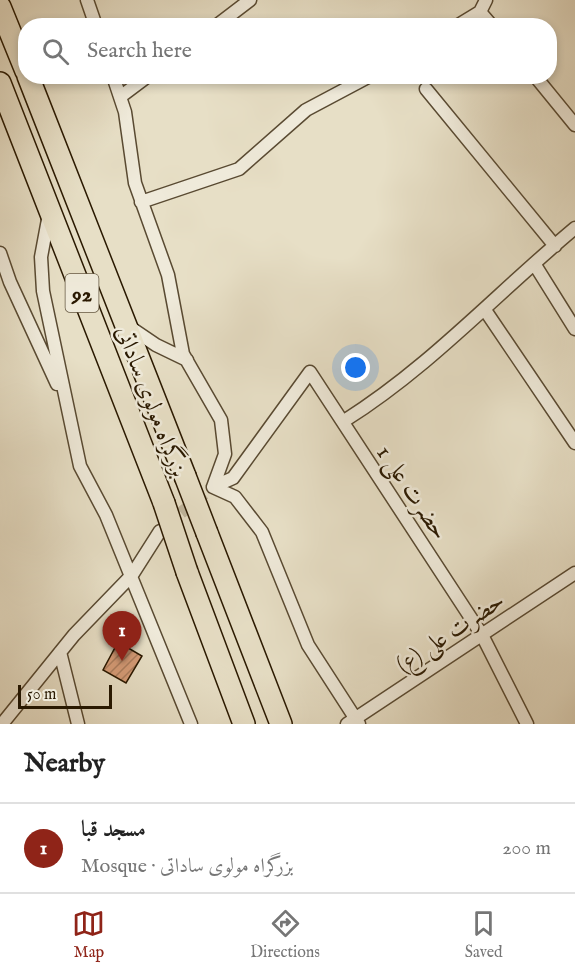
<!DOCTYPE html>
<meta charset="utf-8">
<style>
body{margin:0;font-family:"IM FELL English",Amiri,serif;background:#f6f6f6;color:#222}
.scale{position:absolute;left:18px;bottom:15px;width:94px;box-sizing:border-box;padding-left:6px;border:3px solid #2a1901;border-top:0;font-size:16px;line-height:21px;white-space:nowrap;color:#2a1901;-webkit-text-stroke:4px #efeada;paint-order:stroke}
.you{position:absolute;left:356px;top:368px;width:21px;height:21px;margin:-15px;border:4px solid #fff;border-radius:50%;background:#1a73e8;box-shadow:0 0 0 9px #1a73e833}
.badge{display:grid;place-items:center;width:39px;height:39px;border-radius:50%;background:#8f2418;color:#fff;font-size:20px;font-weight:700}
.pin{position:absolute;translate:-50% -50px;filter:drop-shadow(0 2px 3px #0008)}
.pin::after{content:'';position:absolute;top:32px;width:21px;height:18px;background:inherit;clip-path:polygon(0 0,100% 0,50% 100%)}
.list{margin:0;padding:0;list-style:none}
h2{display:flex;justify-content:space-between;align-items:center;height:78px;margin:0;padding:0 24px;font-size:26px}
h2 small{font-size:20px;font-weight:400;color:#767676}
.list li{display:grid;grid-template-columns:39px 1fr auto;gap:18px;align-items:center;box-sizing:border-box;height:90px;padding:0 24px;border-top:2px solid #e0e0e0}
.list b{display:block;font-size:22px;white-space:nowrap}
.list p{margin:0;font-size:20px;white-space:nowrap;color:#767676}
.list em{font-size:20px;font-style:normal;color:#767676}
.icon{flex:none;width:33px;height:33px;fill:none;stroke:currentColor;stroke-width:2;stroke-linecap:round;stroke-linejoin:round}
.map{position:relative;flex:none;width:575px;height:724px;overflow:hidden}
.search{position:absolute;background:#fff;box-shadow:0 3px 9px #0003;left:18px;right:18px;top:18px;height:66px;display:flex;align-items:center;gap:15px;box-sizing:border-box;padding:0 21px;border-radius:24px;color:#767676;font-size:22px}
.sheet{height:168px;background:#fff}
nav{display:flex;justify-content:space-around;align-items:center;box-sizing:border-box;height:84px;border-top:2px solid #e0e0e0;background:#fff;font-size:16px;color:#767676}
nav a{display:grid;justify-items:center;gap:3px}
nav .on{color:#8f2418}
.map>svg:first-child{display:block}
.building{fill:url(#building-hatch);stroke:#2a1901;stroke-width:1.5}
.lines{fill:none;stroke-linecap:round;stroke-linejoin:round}
.minor-tunnel{stroke:#c1b79f;stroke-width:12;stroke-dasharray:12 6;stroke-linecap:butt}
.minor-casing{stroke:#594a32;stroke-width:15}
.trunk-casing{stroke:#2a1901;stroke-width:24}
.minor{stroke:#efeada;stroke-width:12}
.trunk{stroke:#e7dfc6;stroke-width:21}
.trunk-bridge-casing{stroke:#2a1901;stroke-width:24;stroke-linecap:butt}
.trunk-bridge{stroke:#e7dfc6;stroke-width:21}
.labels{text-anchor:middle;stroke-width:5;stroke-linejoin:round;paint-order:stroke}
.shield{fill:#efeada;stroke:#655842;stroke-width:1.5}
.shield-label{font-size:22px;font-weight:bold;fill:#2a1901}
.street-label{font-size:24px;fill:#2a1901;stroke:#efeada}
</style>
<div class="map">
<svg width="575" height="724" viewBox="0 0 575 724">
<defs>
<pattern id="building-hatch" width="6" height="6" patternUnits="userSpaceOnUse" patternTransform="scale(1.5)"><rect width="6" height="6" fill="#d49b76"/><path d="M-1 1l2-2M0 6l6-6M5 7l2-2" fill="none" stroke="#ac7e5e"/></pattern>
</defs>
<rect width="100%" height="100%" fill="#e7dfc6"/>
<filter id="stains"><feTurbulence type="fractalNoise" baseFrequency=".00333" numOctaves="4"/><feColorMatrix values="0 0 0 0 .2 0 0 0 0 .09 0 0 0 0 .02 0 0 0 .5 -.17"/></filter>
<radialGradient id="worn" r=".72"><stop offset=".6" stop-color="#630" stop-opacity="0"/><stop offset="1" stop-color="#630" stop-opacity=".3"/></radialGradient>
<path class="building" d="M118,642L142,656L126,683L103,670Z"/>
<g class="lines">
<path class="minor-tunnel" d="M167,524L213,487"/>
<defs>
<path id="minor" d="M87,0L96,26
M480,12L492,26
M216,26L250,0
M457,26L480,12L486,0
M113,76L125,112L135,183L168,275L183,354L221,420L225,454L213,487
M535,76L575,125
M426,89L555,246
M120,97L148,76
M141,202L239,169L306,110L370,76
M49,214L41,257L43,291L80,466L106,515L191,724
M0,253L10,282L57,384
M535,265L575,329
M485,310L575,443
M128,326L156,345L187,360
M344,421C430,367 497,293 575,228
M213,487L233,478L310,372L482,635L527,724
M213,487L235,497L262,532L308,645L359,724
M60,652L78,724
M2,724L74,635L132,575L160,531
M347,724L575,573"/>
<path id="trunk" d="M0,7L26,71
M28,76L185,476
M0,83L164,503
M207,533L281,724
M187,572L244,724"/>
</defs>
<use href="#minor" class="minor-casing"/>
<use href="#trunk" class="trunk-casing"/>
<use href="#minor" class="minor"/>
<use href="#trunk" class="trunk"/>
<defs>
<path id="trunk-bridge" d="M185,476L207,533
M164,503L187,572"/>
</defs>
<use href="#trunk-bridge" class="trunk-bridge-casing"/>
<use href="#trunk-bridge" class="trunk-bridge"/>
</g>
<g class="labels">
<rect class="shield" x="65.5" y="274" width="33" height="38" rx="4.5"/>
<g class="shield-label">
<text x="82" y="301">92</text>
</g>
<g class="street-label">
<text transform="translate(152 401) rotate(69)" y="8">بزرگراه مولوی ساداتی</text>
<text transform="translate(413 492) rotate(56)" y="8">حضرت علی 1</text>
<text transform="translate(450 632) rotate(-34)" y="8">حضرت علی (ع)</text>
</g>
</g>
<rect width="100%" height="100%" filter="url(#stains)"/>
<rect width="100%" height="100%" fill="url(#worn)"/>
</svg>
<div class="scale">50 m</div>
<div class="you"></div>
<div class="pin badge" style="left:122px;top:661px">1</div>
<div class="search"><svg class="icon" aria-label="search" viewBox="0 0 24 24"><circle cx="10" cy="10" r="6"/><path d="M15 15l6 6"/></svg>Search here</div>
</div>
<section class="sheet">
<h2>Nearby<small></small></h2>
<ul class="list">
<li><span class="badge">1</span><div><b>مسجد قبا</b><p>Mosque · بزرگراه مولوی ساداتی</p></div><em>200 m</em></li>
</ul>
</section>
<nav>
<a class="on"><svg class="icon" aria-label="map" viewBox="0 0 24 24"><path d="M3 6l6-2 6 2 6-2v14l-6 2-6-2-6 2zM9 4v14M15 6v14"/></svg>Map</a>
<a><svg class="icon" aria-label="directions" viewBox="0 0 24 24"><path d="M12 3l9 9-9 9-9-9zM9 14v-3h6M13 9l2 2-2 2"/></svg>Directions</a>
<a><svg class="icon" aria-label="saved" viewBox="0 0 24 24"><path d="M7 4h10v16l-5-4-5 4z"/></svg>Saved</a>
</nav>
